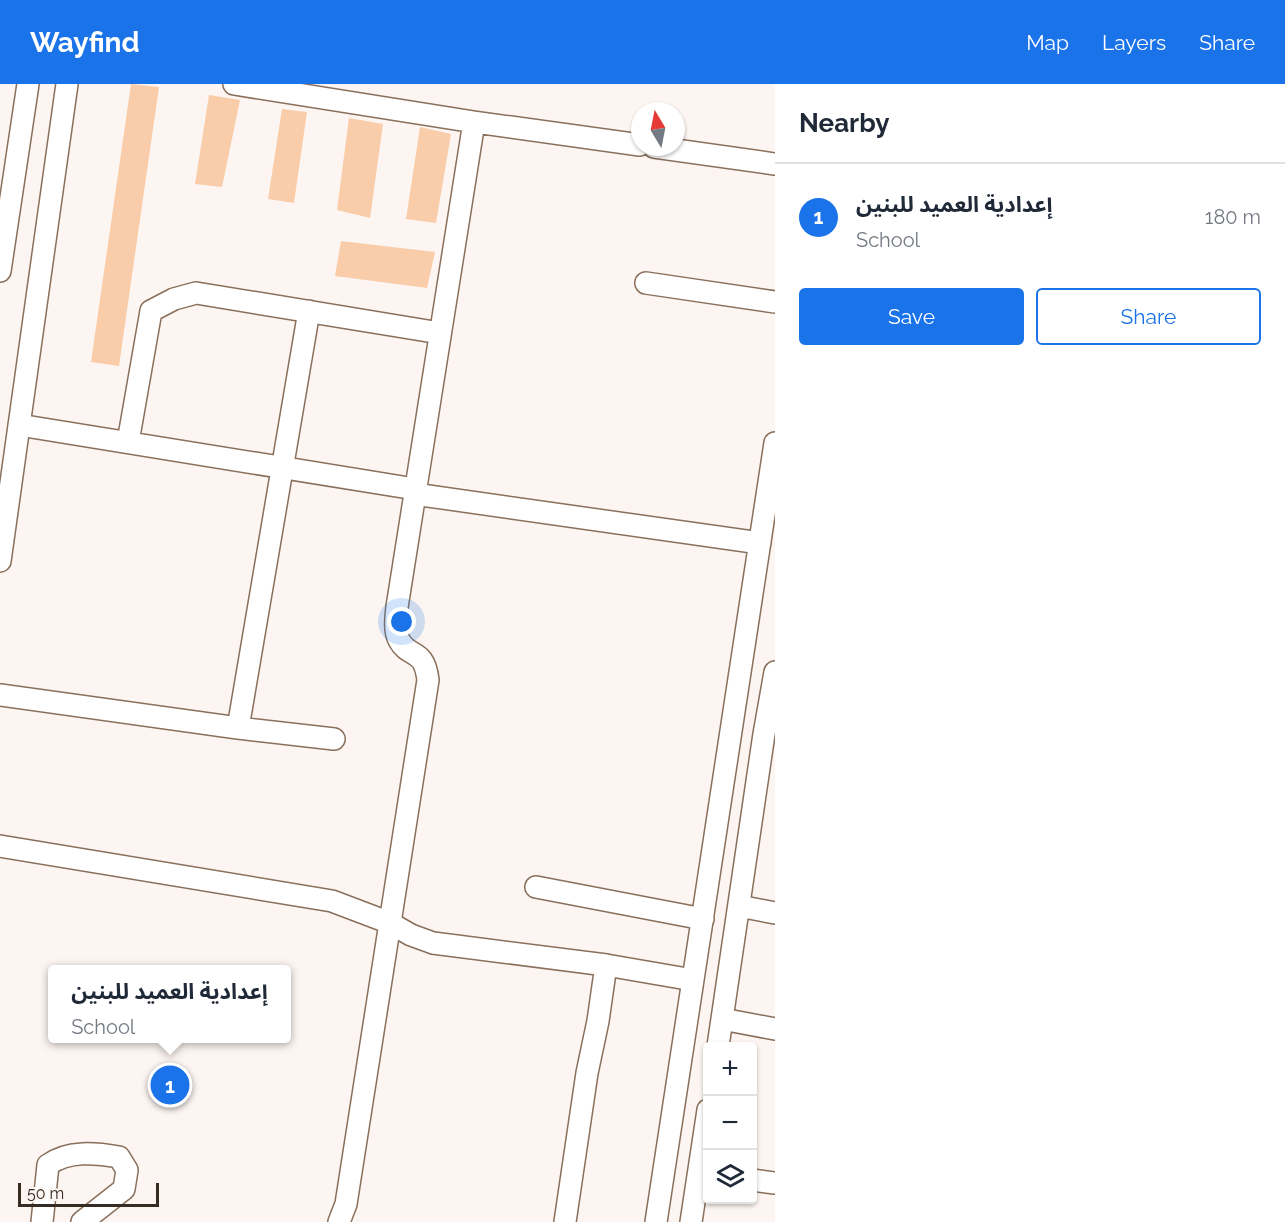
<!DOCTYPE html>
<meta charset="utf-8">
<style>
body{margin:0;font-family:Raleway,"Noto Sans Arabic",sans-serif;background:#f2f2f3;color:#1f2937}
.controls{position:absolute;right:18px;bottom:18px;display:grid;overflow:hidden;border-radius:6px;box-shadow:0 2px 4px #0004}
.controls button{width:54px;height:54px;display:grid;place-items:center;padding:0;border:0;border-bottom:2px solid #e0e1e3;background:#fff;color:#1f2937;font:30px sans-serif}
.compass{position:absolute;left:631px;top:18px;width:54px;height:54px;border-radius:50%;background:#fff;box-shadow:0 2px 4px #0004;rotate:350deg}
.scale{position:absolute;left:18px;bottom:15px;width:141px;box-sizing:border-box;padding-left:6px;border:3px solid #372c23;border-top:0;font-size:16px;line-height:21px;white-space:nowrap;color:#372c23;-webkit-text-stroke:4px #fcf5f1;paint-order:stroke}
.you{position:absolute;left:402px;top:538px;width:21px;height:21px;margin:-15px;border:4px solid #fff;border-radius:50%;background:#1a73e8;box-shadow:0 0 0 9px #1a73e833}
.badge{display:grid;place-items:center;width:39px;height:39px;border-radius:50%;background:#1a73e8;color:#fff;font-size:20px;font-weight:700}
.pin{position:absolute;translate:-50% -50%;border:3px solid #fff;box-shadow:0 2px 6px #0006}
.popup{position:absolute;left:48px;top:881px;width:243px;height:78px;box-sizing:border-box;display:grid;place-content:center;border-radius:6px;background:#fff;filter:drop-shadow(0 2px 4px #0005);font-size:20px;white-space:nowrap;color:#747a83}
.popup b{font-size:22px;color:#1f2937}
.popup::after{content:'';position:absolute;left:50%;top:100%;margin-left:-12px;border:12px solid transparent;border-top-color:#fff}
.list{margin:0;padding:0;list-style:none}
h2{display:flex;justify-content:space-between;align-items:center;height:78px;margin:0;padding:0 24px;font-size:26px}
h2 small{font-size:20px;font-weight:400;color:#747a83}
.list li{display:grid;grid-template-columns:39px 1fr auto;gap:18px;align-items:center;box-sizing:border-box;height:108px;padding:0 24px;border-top:2px solid #e0e1e3}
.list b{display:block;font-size:22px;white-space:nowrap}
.list p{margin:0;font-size:20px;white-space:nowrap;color:#747a83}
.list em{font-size:20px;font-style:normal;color:#747a83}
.actions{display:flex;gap:12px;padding:18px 24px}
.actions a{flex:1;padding:14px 0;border:2px solid #1a73e8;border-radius:6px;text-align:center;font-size:21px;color:#1a73e8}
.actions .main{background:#1a73e8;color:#fff}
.icon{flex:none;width:33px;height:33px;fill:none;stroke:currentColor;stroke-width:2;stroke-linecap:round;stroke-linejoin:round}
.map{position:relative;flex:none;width:775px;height:1138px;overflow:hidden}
header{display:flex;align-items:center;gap:36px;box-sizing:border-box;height:84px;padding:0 30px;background:#1a73e8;color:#fff}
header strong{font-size:28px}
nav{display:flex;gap:33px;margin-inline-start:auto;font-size:21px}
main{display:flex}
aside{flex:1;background:#fff}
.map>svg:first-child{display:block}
.building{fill:#facdaa}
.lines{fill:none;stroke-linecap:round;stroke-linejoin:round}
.minor-casing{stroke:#8a6f5b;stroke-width:24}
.minor{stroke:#fff;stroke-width:21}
</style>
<header>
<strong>Wayfind</strong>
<nav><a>Map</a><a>Layers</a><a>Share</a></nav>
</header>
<main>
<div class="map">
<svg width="775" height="1138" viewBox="0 0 775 1138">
<rect width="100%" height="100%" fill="#fcf5f1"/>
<path class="building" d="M131,0L159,3L119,282L91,278Z
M209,11L240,16L222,103L195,100Z
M282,25L307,28L294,119L268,115Z
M349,34L383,40L370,134L337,126Z
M420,43L451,50L436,139L406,135Z
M341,157L435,168L427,204L335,192Z"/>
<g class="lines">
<defs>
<path id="minor" d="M234,0L474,38L640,61
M654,63L775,80
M0,187L28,0
M646,199L775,218
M19,341L415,405
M128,358L151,227L174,215L196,209L440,249
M414,410L760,459
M0,477L67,0
M0,611L238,644L334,655
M238,644L309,227
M0,762L332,817L390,839L411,851L433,859L606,881L693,896
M536,803L703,835
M739,822L775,829
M722,935L775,945
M718,962L764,650L775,588
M752,1096L775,1099
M42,1138L48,1081C68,1066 96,1069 119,1073L127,1086L124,1105L82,1138
M339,1138L346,1120L428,596C424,563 409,575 399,556C394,547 396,533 397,523L474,38
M565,1138L587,989L598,937L606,881
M656,1138L775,359
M691,1138L708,1026"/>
</defs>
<use href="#minor" class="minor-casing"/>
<use href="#minor" class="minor"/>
</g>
</svg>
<div class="controls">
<button>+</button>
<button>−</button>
<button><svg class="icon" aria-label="layers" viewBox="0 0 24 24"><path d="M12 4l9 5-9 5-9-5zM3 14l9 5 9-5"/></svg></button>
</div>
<svg class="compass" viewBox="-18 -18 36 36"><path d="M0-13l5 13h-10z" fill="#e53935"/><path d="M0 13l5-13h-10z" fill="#747a83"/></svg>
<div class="scale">50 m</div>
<div class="you"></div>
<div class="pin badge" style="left:170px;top:1001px">1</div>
<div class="popup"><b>إعدادية العميد للبنين</b>School</div>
</div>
<aside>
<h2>Nearby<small></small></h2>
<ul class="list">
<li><span class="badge">1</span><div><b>إعدادية العميد للبنين</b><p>School</p></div><em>180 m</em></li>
</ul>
<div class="actions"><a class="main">Save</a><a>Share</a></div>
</aside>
</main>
